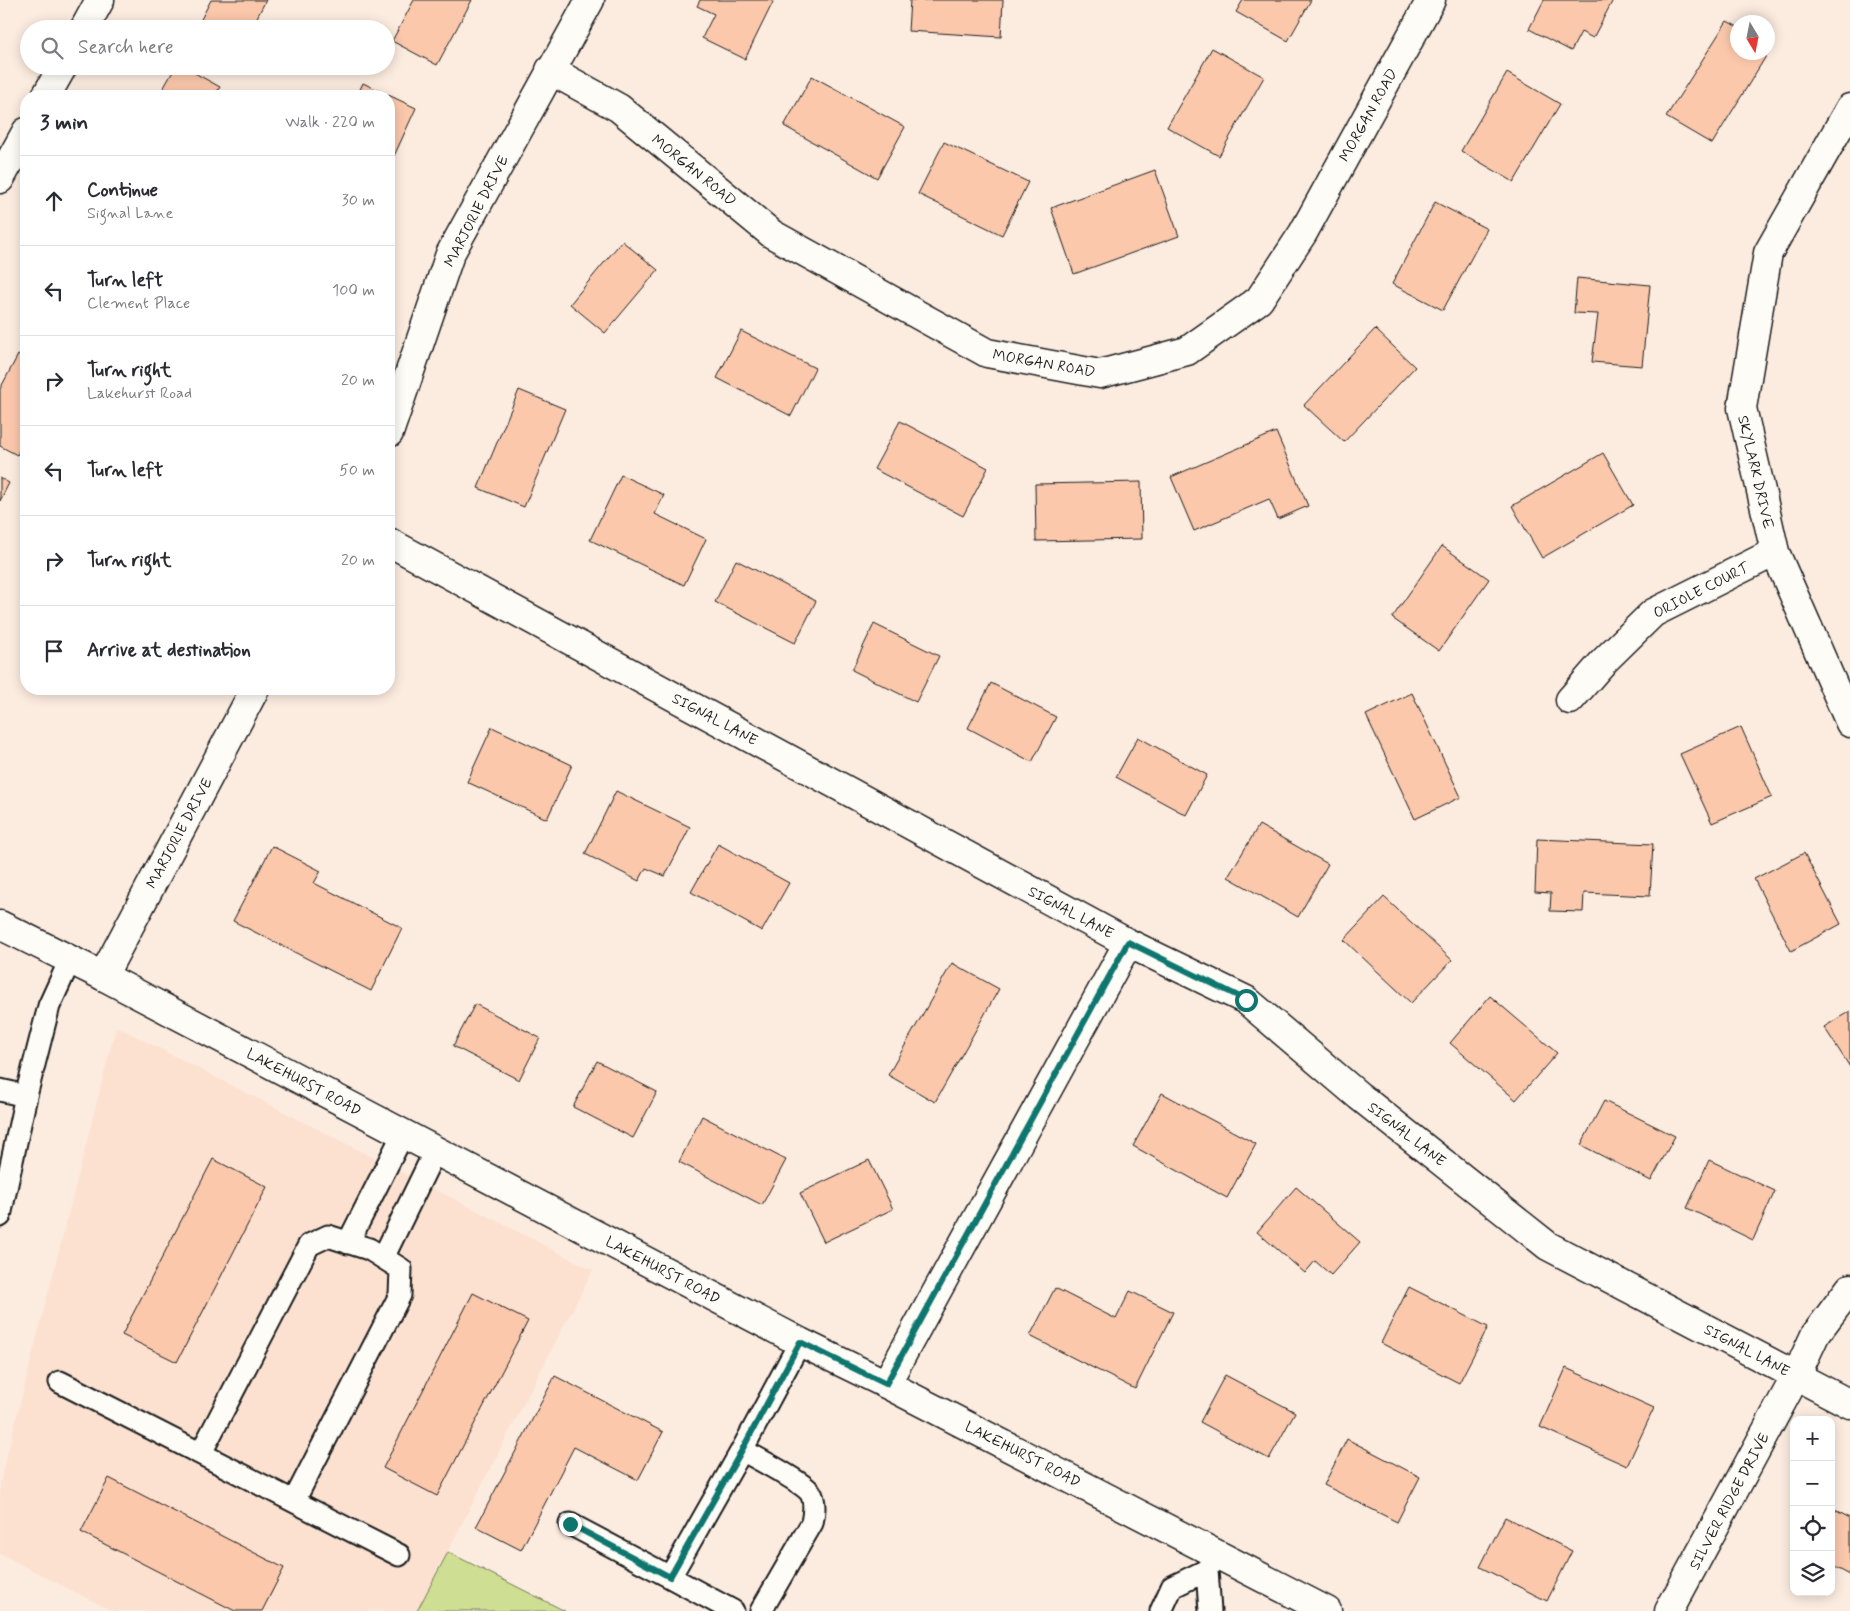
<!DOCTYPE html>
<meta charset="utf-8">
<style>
body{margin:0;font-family:Mynerve,sans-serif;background:#f2f2f3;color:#2b2b33}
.controls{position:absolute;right:15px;bottom:15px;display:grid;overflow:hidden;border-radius:10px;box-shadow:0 2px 12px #0003}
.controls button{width:45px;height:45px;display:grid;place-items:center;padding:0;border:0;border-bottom:1px solid #e1e1e2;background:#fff;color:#2b2b33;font:25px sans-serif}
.compass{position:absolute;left:1730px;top:15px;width:45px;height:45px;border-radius:50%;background:#fff;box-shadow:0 2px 12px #0003;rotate:170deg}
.stop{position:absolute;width:15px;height:15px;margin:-11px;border:4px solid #0f766e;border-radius:50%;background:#fff}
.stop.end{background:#0f766e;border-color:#fff;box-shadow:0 1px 5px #0008}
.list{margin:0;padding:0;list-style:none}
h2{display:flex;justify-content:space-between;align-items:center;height:65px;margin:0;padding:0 20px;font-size:21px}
h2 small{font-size:16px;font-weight:400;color:#7c7c81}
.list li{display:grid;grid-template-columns:32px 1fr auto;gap:15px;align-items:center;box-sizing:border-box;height:90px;padding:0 20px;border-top:1px solid #e1e1e2}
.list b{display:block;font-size:19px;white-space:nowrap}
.list p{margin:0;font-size:16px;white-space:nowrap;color:#7c7c81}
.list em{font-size:16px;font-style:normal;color:#7c7c81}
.icon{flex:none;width:28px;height:28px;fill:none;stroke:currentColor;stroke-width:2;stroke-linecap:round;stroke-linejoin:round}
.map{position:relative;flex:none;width:1850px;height:1611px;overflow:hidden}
.search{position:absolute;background:#fff;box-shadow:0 2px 12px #0003;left:20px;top:20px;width:375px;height:55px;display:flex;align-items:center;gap:12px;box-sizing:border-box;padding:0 18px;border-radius:28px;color:#7c7c81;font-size:19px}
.panel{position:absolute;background:#fff;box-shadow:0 2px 12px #0003;left:20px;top:90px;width:375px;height:605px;border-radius:20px}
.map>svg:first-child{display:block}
.built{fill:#fce1d0}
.green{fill:#cede92;stroke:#757d57}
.building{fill:#fbc8ac;stroke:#1c1c1c}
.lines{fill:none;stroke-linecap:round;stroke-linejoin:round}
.service-casing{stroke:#1c1c1c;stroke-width:25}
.minor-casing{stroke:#1c1c1c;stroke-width:31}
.secondary-casing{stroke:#1c1c1c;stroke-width:31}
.service{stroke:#fdfcf7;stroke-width:21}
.minor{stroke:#fdfcf7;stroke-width:28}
.secondary{stroke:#fdfcf7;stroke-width:28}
.route{stroke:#0f766e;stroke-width:6}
.labels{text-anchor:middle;stroke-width:4.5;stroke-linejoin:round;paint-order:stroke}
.street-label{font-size:15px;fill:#1c1c1c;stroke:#fdfcf7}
</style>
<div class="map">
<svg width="1850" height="1611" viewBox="0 0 1850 1611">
<rect width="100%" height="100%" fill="#fcece0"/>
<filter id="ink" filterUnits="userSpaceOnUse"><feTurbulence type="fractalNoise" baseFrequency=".02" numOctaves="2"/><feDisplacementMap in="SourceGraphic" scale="10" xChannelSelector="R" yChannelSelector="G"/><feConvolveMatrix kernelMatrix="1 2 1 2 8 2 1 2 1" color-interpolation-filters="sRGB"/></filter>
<g filter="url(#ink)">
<path class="built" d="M116,1026L593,1270L417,1611H112L0,1554V1482Z"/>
<path class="green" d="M448,1552L565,1611H417Z"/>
<path class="building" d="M211,0H266L251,29H196Z
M414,0H472L437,65L392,41Z
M700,0H774L745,59L702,38L714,14L697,6Z
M910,0H1003L1001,37L908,31Z
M1243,0H1311L1288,41L1236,12Z
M1544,0H1613L1593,38L1581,32L1571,51L1529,29Z
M1727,21L1738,27V52H1768V46L1771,48L1712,144L1666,117Z
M1212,48L1264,77L1219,156L1167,127Z
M176,66H182L220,87L214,96H159Z
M1507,73L1560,104L1514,182L1461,151Z
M812,76L905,127L877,178L784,126Z
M363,83L416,108L389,167V96H357Z
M944,142L1028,182L1002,235L918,194Z
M1155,170L1179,236L1074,274L1051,208Z
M1435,202L1487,229L1443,310L1392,284Z
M622,241L658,270L605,333L570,304Z
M1577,278L1650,285L1642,366L1592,362L1598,314L1574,313Z
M1375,329L1415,367L1344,442L1304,405Z
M741,331L815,368L791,416L717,378Z
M18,355L26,359V438L17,455L0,446V389Z
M519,390L565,409L524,507L478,488Z
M900,421L988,468L963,516L874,469Z
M1276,432L1308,506L1278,519L1269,499L1194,531L1171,477Z
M1603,453L1633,505L1542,558L1512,506Z
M621,475L664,495L655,514L706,539L684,585L590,540Z
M0,478L9,483L0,501Z
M1141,482L1142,539L1036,541L1035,484Z
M1442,546L1489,579L1439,651L1392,618Z
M736,560L816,601L795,643L715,602Z
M874,624L939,656L916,702L852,670Z
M991,683L1056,717L1032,762L968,728Z
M1412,693L1461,797L1415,819L1366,715Z
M492,727L572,765L547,819L467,782Z
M1741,727L1772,797L1712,823L1680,754Z
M1138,737L1207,775L1186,815L1116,777Z
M616,791L690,827L665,876L646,868L639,881L585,854Z
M1259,825L1328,864L1298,917L1228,877Z
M1537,839L1653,844L1650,896L1584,893L1583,912L1550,911L1551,893L1535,892Z
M718,844L789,883L762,931L691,892Z
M272,846L321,871L314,883L402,928L371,991L233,921Z
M1804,853L1841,924L1791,951L1754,879Z
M1384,897L1452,960L1411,1003L1344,940Z
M952,963L999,989L935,1102L888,1075Z
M1490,996L1557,1053L1516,1100L1450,1043Z
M475,1004L540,1038L519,1080L453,1046Z
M1850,1011V1067L1824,1027Z
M597,1061L657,1092L633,1138L573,1107Z
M1162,1093L1256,1144L1227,1198L1133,1146Z
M1604,1101L1675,1136L1651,1181L1581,1145Z
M702,1116L786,1160L762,1205L679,1162Z
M213,1159L267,1187L177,1362L122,1335Z
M869,1160L893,1209L824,1242L800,1193Z
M1709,1160L1775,1191L1753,1240L1687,1208Z
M1296,1187L1360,1242L1331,1275L1315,1261L1305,1273L1257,1232Z
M1409,1287L1488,1327L1459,1383L1381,1343Z
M1055,1288L1116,1319L1130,1291L1173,1312L1135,1389L1030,1336Z
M473,1293L528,1321L437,1496L383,1468Z
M1566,1368L1654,1408L1627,1466L1540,1427Z
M1225,1375L1295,1412L1269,1459L1200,1422Z
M555,1376L663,1432L638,1480L574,1447L521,1550L476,1527Z
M1347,1439L1420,1477L1397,1522L1324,1485Z
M109,1478L284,1568L262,1611H235L81,1532Z
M1833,1509L1850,1518V1575L1831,1565Z
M1505,1517L1572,1551L1547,1601L1480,1567Z"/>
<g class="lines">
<defs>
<path id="service" d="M0,1090L26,1096
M0,1216L26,1096L49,1006L70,960
M348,1243L403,1134
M383,1258L435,1151
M60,1382L399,1555
M742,1450C756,1458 801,1481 810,1492C816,1501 814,1513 812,1523L761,1611
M201,1453L309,1245L328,1236L369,1249L401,1269L400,1295L294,1501
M570,1524L670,1577
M733,1611L670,1577L742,1450L800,1342
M1161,1611L1172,1587L1207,1570
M1210,1611L1207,1570L1213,1558"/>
<path id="minor" d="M84,29L100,0
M550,70L619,108L772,234L987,353L1100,374L1187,351L1259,300L1303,233L1431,0
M46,96L63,66
M1850,108L1768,253L1742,408L1775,552L1850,723
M0,179L26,132
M389,433L450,254L590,0
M389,542L1128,943L1246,1000L1359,1096L1548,1246L1850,1404
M1570,700L1604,661L1653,613L1775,552
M103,976L255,689
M886,1384L1128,943
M1669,1611L1796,1376L1815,1335L1850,1288"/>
<path id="secondary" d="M0,925L103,976L800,1342L886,1384L1327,1611"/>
</defs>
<use href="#service" class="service-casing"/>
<use href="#minor" class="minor-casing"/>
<use href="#secondary" class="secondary-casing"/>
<use href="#service" class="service"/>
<use href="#minor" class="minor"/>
<use href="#secondary" class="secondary"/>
</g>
</g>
<g class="lines" filter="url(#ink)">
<path class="route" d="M570,1524L670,1577L742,1450L800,1342L886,1384L1128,942L1246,1000"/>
</g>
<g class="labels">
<g class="street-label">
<text transform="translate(1368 115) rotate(-61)" y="5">MORGAN ROAD</text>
<text transform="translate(694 170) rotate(39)" y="5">MORGAN ROAD</text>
<text transform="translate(476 211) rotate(-63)" y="5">MARJORIE DRIVE</text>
<text transform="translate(1044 363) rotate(10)" y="5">MORGAN ROAD</text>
<text transform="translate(1756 472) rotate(77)" y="5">SKYLARK DRIVE</text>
<text transform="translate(1701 590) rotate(-27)" y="5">ORIOLE COURT</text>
<text transform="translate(715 719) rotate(28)" y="5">SIGNAL LANE</text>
<text transform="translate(179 833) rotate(-62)" y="5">MARJORIE DRIVE</text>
<text transform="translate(1071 912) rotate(28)" y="5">SIGNAL LANE</text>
<text transform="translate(304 1082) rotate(28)" y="5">LAKEHURST ROAD</text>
<text transform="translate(1407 1134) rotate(38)" y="5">SIGNAL LANE</text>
<text transform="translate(663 1270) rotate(28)" y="5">LAKEHURST ROAD</text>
<text transform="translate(1747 1350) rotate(28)" y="5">SIGNAL LANE</text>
<text transform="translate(1023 1454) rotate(27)" y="5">LAKEHURST ROAD</text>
<text transform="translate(1729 1501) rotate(-62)" y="5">SILVER RIDGE DRIVE</text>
</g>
</g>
</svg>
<div class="controls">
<button>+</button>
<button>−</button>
<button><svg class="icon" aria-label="locate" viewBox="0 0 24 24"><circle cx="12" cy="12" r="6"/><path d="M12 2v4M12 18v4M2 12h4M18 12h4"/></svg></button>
<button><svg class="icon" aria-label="layers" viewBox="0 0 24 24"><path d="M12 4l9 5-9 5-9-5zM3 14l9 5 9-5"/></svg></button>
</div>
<svg class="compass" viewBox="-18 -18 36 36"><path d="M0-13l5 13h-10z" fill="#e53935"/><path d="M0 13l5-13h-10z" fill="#7c7c81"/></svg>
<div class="stop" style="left:1246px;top:1000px"></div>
<div class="stop end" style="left:570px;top:1524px"></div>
<div class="search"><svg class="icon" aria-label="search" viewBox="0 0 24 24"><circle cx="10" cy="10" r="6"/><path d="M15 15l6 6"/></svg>Search here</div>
<section class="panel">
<h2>3 min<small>Walk · 220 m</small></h2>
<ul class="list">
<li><svg class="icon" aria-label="ahead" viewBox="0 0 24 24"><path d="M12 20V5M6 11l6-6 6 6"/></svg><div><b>Continue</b><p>Signal Lane</p></div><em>30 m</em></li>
<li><svg class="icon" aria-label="left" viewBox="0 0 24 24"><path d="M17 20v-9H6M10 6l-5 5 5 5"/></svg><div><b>Turn left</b><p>Clement Place</p></div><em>100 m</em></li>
<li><svg class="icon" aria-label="right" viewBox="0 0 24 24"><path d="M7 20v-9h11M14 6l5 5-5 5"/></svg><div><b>Turn right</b><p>Lakehurst Road</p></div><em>20 m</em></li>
<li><svg class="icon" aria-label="left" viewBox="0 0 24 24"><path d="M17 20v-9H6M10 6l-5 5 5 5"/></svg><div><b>Turn left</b></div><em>50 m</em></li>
<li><svg class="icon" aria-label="right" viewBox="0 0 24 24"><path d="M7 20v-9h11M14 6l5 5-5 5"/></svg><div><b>Turn right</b></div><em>20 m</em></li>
<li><svg class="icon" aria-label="arrive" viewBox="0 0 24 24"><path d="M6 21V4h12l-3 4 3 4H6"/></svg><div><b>Arrive at destination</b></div></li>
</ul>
</section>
</div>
